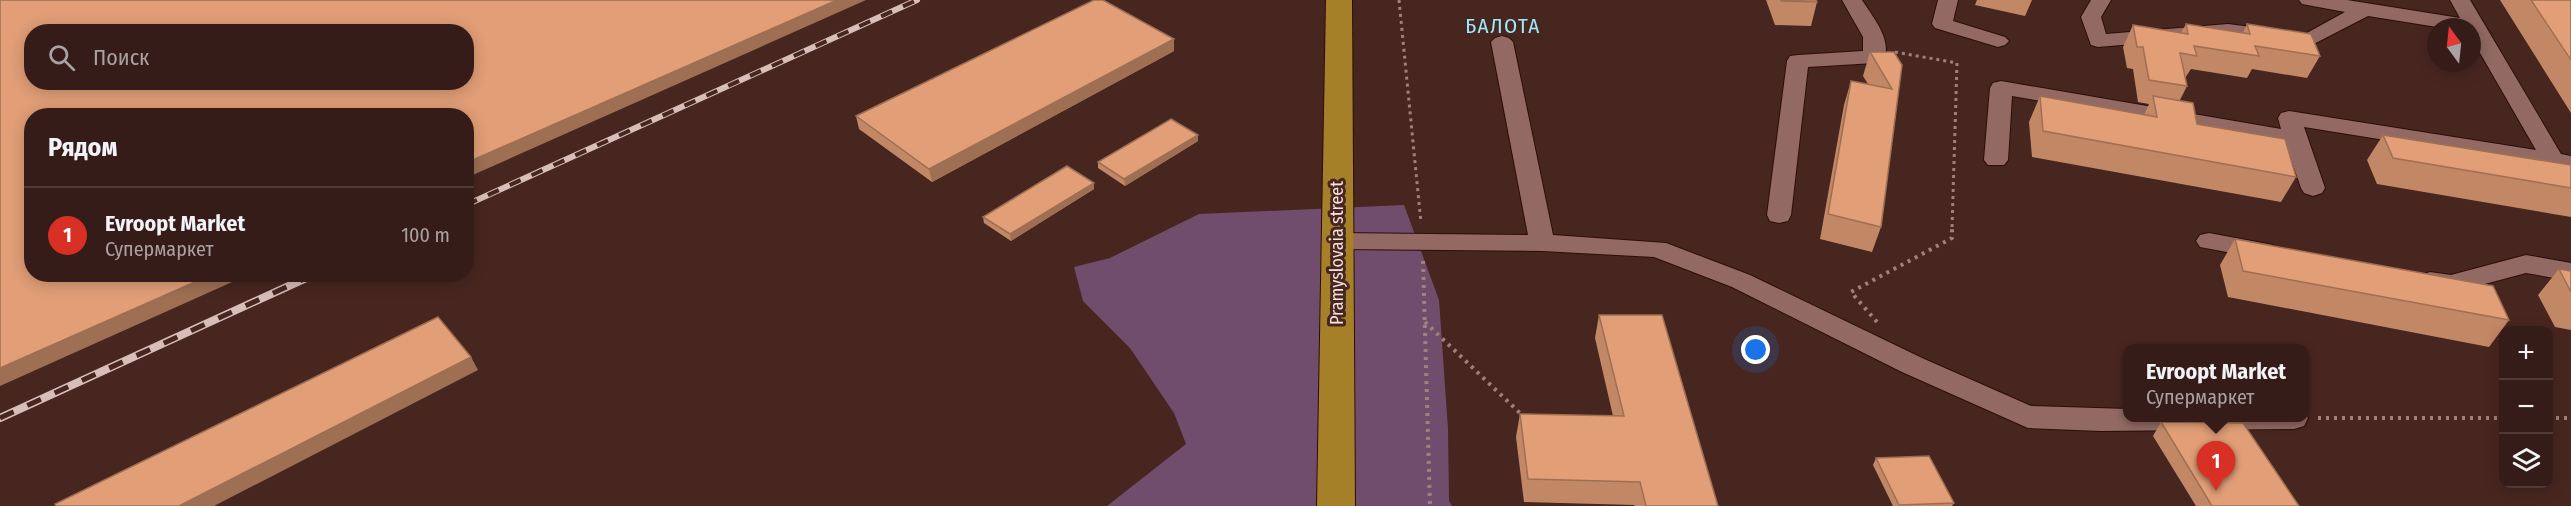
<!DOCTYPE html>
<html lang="ru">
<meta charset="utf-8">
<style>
body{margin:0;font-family:"Fira Sans Condensed",sans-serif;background:#412925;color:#f1f3f6}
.controls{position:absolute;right:18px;bottom:18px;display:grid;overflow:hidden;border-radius:12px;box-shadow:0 3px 15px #0003}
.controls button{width:54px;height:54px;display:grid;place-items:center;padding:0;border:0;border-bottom:2px solid #503a37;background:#361c18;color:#f1f3f6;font:30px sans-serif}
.compass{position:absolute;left:2427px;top:18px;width:54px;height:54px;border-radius:50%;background:#361c18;box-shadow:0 3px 15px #0003;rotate:345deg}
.you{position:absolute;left:1756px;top:350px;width:21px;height:21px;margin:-15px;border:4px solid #fff;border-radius:50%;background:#1a73e8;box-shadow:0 0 0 9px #1a73e833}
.badge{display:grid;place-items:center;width:39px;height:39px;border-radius:50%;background:#d93025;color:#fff;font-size:20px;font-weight:700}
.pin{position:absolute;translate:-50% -50px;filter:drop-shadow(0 2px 3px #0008)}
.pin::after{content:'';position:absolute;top:32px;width:21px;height:18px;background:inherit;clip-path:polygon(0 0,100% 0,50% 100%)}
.popup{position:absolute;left:2123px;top:344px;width:186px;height:78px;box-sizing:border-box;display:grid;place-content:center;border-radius:12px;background:#361c18;filter:drop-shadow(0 2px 4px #0005);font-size:20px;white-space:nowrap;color:#aaa1a2}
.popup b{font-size:22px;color:#f1f3f6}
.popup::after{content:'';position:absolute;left:50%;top:100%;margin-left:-12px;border:12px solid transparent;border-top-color:#361c18}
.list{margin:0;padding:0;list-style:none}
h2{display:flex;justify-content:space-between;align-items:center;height:78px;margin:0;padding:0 24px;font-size:26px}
h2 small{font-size:20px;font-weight:400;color:#aaa1a2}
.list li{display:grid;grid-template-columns:39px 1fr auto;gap:18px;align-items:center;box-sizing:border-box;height:96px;padding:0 24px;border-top:2px solid #503a37}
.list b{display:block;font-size:22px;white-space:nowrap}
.list p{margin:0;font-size:20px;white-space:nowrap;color:#aaa1a2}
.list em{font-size:20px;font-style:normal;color:#aaa1a2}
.icon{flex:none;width:33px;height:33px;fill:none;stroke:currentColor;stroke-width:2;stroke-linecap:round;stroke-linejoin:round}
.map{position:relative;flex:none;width:2571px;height:506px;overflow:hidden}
.search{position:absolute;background:#361c18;box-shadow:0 3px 15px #0003;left:24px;top:24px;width:450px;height:66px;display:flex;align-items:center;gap:15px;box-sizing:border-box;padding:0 21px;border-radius:24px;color:#aaa1a2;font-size:22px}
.panel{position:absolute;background:#361c18;box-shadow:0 3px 15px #0003;left:24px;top:108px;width:450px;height:174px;border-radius:24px}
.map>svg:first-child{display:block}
.green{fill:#714d6d}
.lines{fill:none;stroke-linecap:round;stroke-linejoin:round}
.minor-casing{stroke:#2d0d09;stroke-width:2}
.major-casing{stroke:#2d0d09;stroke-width:2}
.path-far1{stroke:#9e817c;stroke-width:3;stroke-dasharray:3 4;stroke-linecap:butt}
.path{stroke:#9e817c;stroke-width:4;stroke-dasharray:3 5;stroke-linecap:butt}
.minor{fill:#926a63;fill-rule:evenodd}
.major{fill:#a58028;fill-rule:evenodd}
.rail-far1-casing{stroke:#d7beb9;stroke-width:6}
.rail-casing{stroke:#d7beb9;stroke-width:8}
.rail-far1{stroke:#482620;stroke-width:4;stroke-dasharray:12;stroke-linecap:butt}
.rail{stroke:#482620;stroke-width:5;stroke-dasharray:15;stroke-linecap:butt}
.wall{fill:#c28866}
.shaded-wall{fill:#9e6f53}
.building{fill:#e19e77;stroke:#9e6f53;stroke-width:1.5;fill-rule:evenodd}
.labels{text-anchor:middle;stroke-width:6;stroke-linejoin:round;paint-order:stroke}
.street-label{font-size:18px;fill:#f9e2de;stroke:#482620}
.quarter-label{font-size:21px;letter-spacing:1.5px;fill:#9cebfa;stroke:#482620}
</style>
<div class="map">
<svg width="2571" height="506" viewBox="0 0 2571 506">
<rect width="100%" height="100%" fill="#482620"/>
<path class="green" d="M1404,205L1439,300L1448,429L1449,501L1452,506H1107L1186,444L1174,413L1130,348L1083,301L1074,267L1110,258L1199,214Z"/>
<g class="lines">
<defs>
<path id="minor" d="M1842,0H1862C1872,16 1895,42 1882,62L1874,63L1808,67L1791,215L1788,221L1779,223L1770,221L1767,215L1787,61L1790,56L1798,55L1863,51V37Z
M1938,0H1958L1953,21L2005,37L2009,41L2005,45L1998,47L1935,28L1932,24Z
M2091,0H2111L2101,17L2106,34L2228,24L2305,34L2345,12L2302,4L2299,0H2347L2460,18L2450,0H2470L2561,154L2571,156V170L2304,127L2325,188L2322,193L2313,196L2304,193L2301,188L2286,144L2012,96L2008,160L2004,165H1988L1984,160L1990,88L1993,83L2001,81L2281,129L2278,118L2281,113L2289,111L2536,150L2472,39V27H2437L2368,16L2308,47L2228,36L2098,47L2091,45L2081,17Z
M1502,36L1509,38L1513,42L1553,235L1666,243L1750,275L1922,358L2031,406L2128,409V418H2304V411L2308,418L2304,426L2294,429L2101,431L2028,428L1902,372L1732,287L1654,257L1542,251L1337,249L1328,247L1324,241L1328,235L1337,233L1528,235L1491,42L1495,38Z
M2209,233L2273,245L2277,251L2273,257L2264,259L2200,247L2196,241L2200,235Z
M2526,255L2571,263V281L2526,273L2451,293L2421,287L2417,281L2421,275L2430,272L2451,275Z"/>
<path id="major" d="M1326,0H1352L1355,506H1317Z"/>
</defs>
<use href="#minor" class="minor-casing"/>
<use href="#major" class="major-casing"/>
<path class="path-far1" d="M1399,0L1421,223
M1895,52L1957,63L1952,228"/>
<path class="path" d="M1423,261L1430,506
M1425,322L1523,416
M1877,322L1851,292L1952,238V226
M2318,418H2504
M2548,418H2571"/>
<use href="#minor" class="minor"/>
<use href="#major" class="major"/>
<defs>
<path id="rail-far1" d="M466,205L917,0"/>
<path id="rail" d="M0,418L315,274"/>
</defs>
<use href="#rail-far1" class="rail-far1-casing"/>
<use href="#rail" class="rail-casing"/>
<use href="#rail-far1" class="rail-far1"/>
<use href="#rail" class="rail"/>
</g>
<path class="wall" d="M1766,0H1816L1817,2L1811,26L1775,25Z
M1977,0H2032L2025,16L1975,5Z
M2500,0H2571V113Z
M2186,24L2243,33L2247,24L2320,56L2307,78L2252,69L2247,78L2191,69L2185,78L2187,86L2180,100L2197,124L2296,177L2281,202L2032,157L2029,122L2040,96L2144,115L2149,104L2138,102L2133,69L2127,68L2123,47L2133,25L2181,33Z
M1174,39V51L932,182L859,129L856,116Z
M1870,52H1894L1881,227L1872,252L1820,239L1844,105L1851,81L1868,84L1863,76Z
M2383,135L2571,165V217L2377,184L2367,160Z
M1198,141L1125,186L1098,168V162Z
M1094,183V189L1011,241L984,223L983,217Z
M2235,239L2509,320L2489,347L2228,297L2220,265Z
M2559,269L2571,271V330L2555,327L2538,295Z
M1599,315L1718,506H1635L1634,505L1524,502L1516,437L1520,414L1613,416L1595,338Z
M2161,422L2299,506H2196L2153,436Z
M1876,458L1954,503L1952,506H1893L1873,465Z"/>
<path class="shaded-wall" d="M837,0H866L466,178V163Z
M1174,39V51L932,182L929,169Z
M1198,135V141L1125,186L1124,179Z
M1094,183V189L1011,241L1010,234Z
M213,274H250L0,386V368Z
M471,357L478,370L214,506H179Z"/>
<path class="building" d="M0,0H837L466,163V116H32V274H213L0,368ZM32,32H466V82H32Z
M1094,0H1103L1174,39L929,169L856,116Z
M1781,0H1816L1817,2L1781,1Z
M2531,0H2571V60Z
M2186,24L2250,34L2247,24L2311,34L2320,56L2255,46L2259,56L2194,46L2197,56L2180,53L2187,86L2149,80L2143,47H2137L2133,25L2188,34Z
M1870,52H1894L1902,65L1881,227L1828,214L1851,81L1892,89Z
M2040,96L2157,117L2153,96L2193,103L2197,124L2285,139L2296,177L2043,131Z
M1171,119L1198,135L1124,179L1098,162Z
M2383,135L2571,165V188L2393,158Z
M1067,166L1094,183L1010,234L983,217Z
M2235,239L2493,286L2509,320L2243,271Z
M2559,269L2571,271V292Z
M1599,315H1662L1718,506H1646L1640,482L1528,479L1520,414L1624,416Z
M438,317L471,357L179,506H56L55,504Z
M2161,422L2243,423L2299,506H2212Z
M1929,456L1954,503L1899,505L1876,458Z"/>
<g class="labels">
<g class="street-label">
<text transform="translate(1337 253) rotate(-90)" y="6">Pramyslovaia street</text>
</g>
<g class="quarter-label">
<text x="1503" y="33">БАЛОТА</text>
</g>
</g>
</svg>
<div class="controls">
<button>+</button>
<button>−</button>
<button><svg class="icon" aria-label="layers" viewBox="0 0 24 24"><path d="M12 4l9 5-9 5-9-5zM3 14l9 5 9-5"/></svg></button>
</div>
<svg class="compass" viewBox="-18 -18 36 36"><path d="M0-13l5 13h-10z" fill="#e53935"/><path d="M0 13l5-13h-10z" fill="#aaa1a2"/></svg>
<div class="you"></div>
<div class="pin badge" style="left:2216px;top:491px">1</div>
<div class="popup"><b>Evroopt Market</b>Супермаркет</div>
<div class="search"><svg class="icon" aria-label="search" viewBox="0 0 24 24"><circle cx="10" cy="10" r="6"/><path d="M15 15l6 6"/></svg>Поиск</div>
<section class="panel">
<h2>Рядом<small></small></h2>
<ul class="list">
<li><span class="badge">1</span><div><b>Evroopt Market</b><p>Супермаркет</p></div><em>100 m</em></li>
</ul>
</section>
</div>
